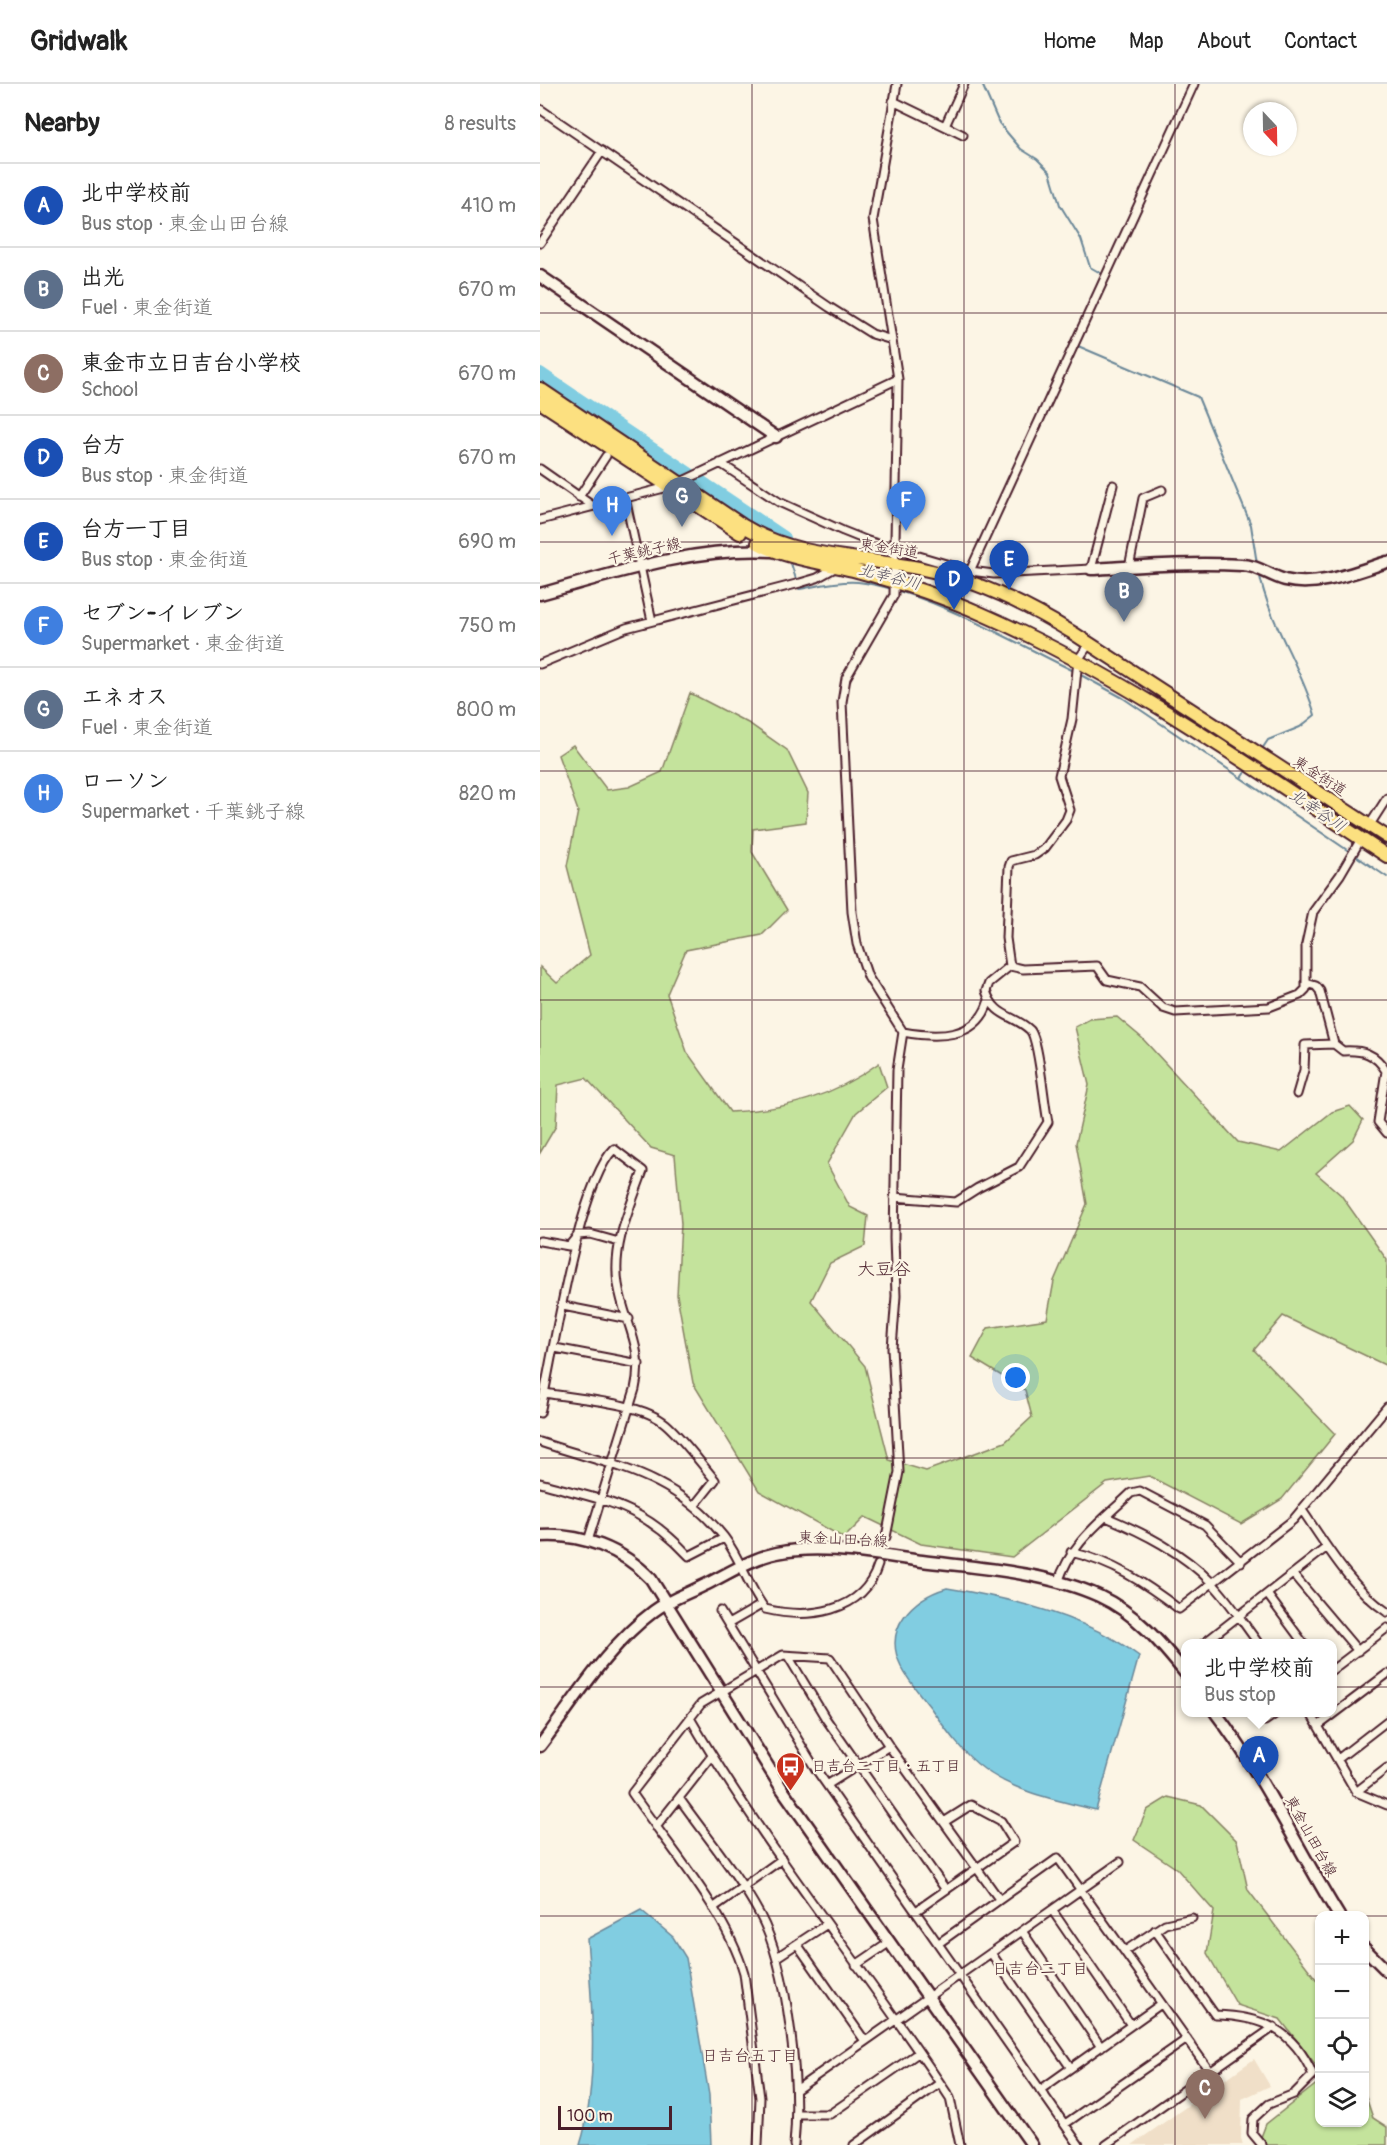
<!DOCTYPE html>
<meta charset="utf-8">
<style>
body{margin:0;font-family:Pangolin,"Klee One",sans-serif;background:#f2f2f2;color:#222}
.controls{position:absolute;right:18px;bottom:18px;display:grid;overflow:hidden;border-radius:12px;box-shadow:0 2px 4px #0004}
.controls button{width:54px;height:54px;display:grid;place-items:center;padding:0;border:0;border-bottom:2px solid #e0e0e0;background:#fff;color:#222;font:30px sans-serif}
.compass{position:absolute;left:703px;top:18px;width:54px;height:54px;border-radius:50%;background:#fff;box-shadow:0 2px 4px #0004;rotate:158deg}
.scale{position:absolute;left:18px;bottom:15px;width:114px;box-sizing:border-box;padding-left:6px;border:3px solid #4a1f2b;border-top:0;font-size:16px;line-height:21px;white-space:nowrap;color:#4a1f2b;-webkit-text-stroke:4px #fcf5e5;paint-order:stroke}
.you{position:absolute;left:476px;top:1294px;width:21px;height:21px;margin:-15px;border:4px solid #fff;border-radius:50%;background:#1a73e8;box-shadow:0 0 0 9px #1a73e833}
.badge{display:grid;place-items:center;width:39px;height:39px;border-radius:50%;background:#c8321e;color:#fff;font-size:20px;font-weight:700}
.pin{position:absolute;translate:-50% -50px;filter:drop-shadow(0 2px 3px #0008)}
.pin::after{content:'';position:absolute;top:32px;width:21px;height:18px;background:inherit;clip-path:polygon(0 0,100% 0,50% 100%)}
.popup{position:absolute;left:641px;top:1555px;width:156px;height:78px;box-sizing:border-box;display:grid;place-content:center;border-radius:12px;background:#fff;filter:drop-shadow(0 2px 4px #0005);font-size:20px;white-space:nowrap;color:#767676}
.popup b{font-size:22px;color:#222}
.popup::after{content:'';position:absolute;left:50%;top:100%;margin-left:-12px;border:12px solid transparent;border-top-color:#fff}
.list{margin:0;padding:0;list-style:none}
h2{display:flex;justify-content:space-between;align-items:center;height:78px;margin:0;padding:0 24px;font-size:26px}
h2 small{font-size:20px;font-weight:400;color:#767676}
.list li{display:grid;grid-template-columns:39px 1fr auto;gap:18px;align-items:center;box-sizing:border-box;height:84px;padding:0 24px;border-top:2px solid #e0e0e0}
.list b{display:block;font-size:22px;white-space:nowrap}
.list p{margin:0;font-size:20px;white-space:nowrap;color:#767676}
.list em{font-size:20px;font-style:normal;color:#767676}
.icon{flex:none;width:33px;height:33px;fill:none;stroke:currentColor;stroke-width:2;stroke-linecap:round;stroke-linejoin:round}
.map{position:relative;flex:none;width:847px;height:2061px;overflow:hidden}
header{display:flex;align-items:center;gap:36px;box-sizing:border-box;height:84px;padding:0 30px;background:#fff;border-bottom:2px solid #e0e0e0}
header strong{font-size:28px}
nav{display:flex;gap:33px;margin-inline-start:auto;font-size:21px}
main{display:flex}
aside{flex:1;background:#fff}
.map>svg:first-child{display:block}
.built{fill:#f0dfc8}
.green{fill:#c4e39c;stroke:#878164;stroke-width:1.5}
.water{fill:#81cde1;stroke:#6b8798;stroke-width:1.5}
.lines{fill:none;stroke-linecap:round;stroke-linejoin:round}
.stream{stroke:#6b8798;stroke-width:2}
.river{stroke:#81cde1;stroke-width:14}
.street-tunnel{stroke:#d8cac0;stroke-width:7;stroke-dasharray:7 3.5;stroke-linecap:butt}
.street-casing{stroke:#4a1f2b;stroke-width:11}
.secondary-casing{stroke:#4a1f2b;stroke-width:15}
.highway-casing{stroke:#4a1f2b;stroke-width:16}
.street{stroke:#fcf5e5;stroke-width:7}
.secondary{stroke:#fcf5e5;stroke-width:10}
.highway{stroke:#fce080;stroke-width:12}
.grid{fill:none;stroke:#4a1f2b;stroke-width:1.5;stroke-opacity:0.55}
.labels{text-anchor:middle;stroke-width:4.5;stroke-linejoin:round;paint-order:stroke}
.street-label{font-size:15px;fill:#4a1f2b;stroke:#fcf5e5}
.poi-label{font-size:15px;fill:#4a1f2b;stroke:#fcf5e5;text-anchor:start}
.water-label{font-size:16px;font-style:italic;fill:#5a5362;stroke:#fcf5e5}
.neighbourhood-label{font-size:16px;fill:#4a1f2b;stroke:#fcf5e5}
.quarter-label{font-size:18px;fill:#4a1f2b;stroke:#fcf5e5}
</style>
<header>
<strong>Gridwalk</strong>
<nav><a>Home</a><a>Map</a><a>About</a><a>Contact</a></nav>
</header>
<main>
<aside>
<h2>Nearby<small>8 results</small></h2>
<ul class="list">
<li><span class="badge" style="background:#1a4fb4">A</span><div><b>北中学校前</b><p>Bus stop · 東金山田台線</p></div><em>410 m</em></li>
<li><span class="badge" style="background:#5c6f8a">B</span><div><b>出光</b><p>Fuel · 東金街道</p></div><em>670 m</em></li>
<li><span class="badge" style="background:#8d6e63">C</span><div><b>東金市立日吉台小学校</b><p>School</p></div><em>670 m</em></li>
<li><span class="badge" style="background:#1a4fb4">D</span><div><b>台方</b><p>Bus stop · 東金街道</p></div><em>670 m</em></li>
<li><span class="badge" style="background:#1a4fb4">E</span><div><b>台方一丁目</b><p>Bus stop · 東金街道</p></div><em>690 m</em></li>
<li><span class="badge" style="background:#3f7fe0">F</span><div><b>セブン-イレブン</b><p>Supermarket · 東金街道</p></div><em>750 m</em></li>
<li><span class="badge" style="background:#5c6f8a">G</span><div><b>エネオス</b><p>Fuel · 東金街道</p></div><em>800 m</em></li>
<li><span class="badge" style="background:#3f7fe0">H</span><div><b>ローソン</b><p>Supermarket · 千葉銚子線</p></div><em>820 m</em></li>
</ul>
</aside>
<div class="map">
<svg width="847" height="2061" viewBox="0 0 847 2061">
<rect width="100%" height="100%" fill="#fcf5e5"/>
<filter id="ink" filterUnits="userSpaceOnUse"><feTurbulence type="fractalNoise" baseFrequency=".0167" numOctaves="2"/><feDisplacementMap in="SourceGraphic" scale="12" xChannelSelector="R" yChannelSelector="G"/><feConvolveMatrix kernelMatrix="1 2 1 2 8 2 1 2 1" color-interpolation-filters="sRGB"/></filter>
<g filter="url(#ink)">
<path class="built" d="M714,1975L730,2002L702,2015L701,2054L703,2061H592Z"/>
<path class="green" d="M150,609L210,640L247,666L268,709L266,738L213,745L212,768L247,826L222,851L146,866L127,910L147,968L190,1028C246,1026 294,1012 339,979L347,1003L316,1029L287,1080L310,1123L328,1132L325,1162L290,1179L271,1217L325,1282L349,1376L386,1387L465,1358L492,1333L485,1306L432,1274L448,1244L507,1235L514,1197L547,1120L536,1059L549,1001L535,943L550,935L577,933L602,954L698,1058L741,1068L792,1028L810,1022L823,1036L813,1056L776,1089L801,1111L847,1176V1282L743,1232L714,1266L795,1350L742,1415L701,1440L609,1392L567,1399L472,1473L381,1460L325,1433L304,1454L219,1407L153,1299L137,1211L141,1140L135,1071L111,1064L46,994L18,1001L16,1042L0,1069V883L17,899L50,871L27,782L38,727L18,671L33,661L67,706L89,703L122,688Z
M628,1713L661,1721L697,1757L708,1806L779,1899V1985L740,1935L697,1921L667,1869L674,1827L637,1785L594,1756L607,1726Z
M779,1998L780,2038H824L825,2010L833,2034L847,2043V2061H718L726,2040Z"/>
<path class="water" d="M407,1504C470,1514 548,1533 599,1572L556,1726C517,1716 477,1709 444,1685C422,1669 406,1646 390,1623C380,1610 368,1597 361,1582C342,1544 373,1514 407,1504Z
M101,1826L133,1853L146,1874L169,2011L171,2061H40C59,2002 52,1916 47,1855Z"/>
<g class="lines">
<path class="stream" d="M442,0L459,39L481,65L497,75L510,88L520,121L541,155L550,183L564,191
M558,216L538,262L658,313L711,441L717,480
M250,476L259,505C277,502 300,496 318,498C382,505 474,558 534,587
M719,488C729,539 761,582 775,631L760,643L728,656L722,665
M539,590L583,614L847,793
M701,694L708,684"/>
<path class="river" d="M0,290L244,454"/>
<path class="street-tunnel" d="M340,1473L346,1453"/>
<defs>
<path id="street" d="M353,17L423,51
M0,25L289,223L332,250L352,256
M405,42L424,0
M0,159L62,67
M180,379L239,418L303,447L328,457L430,487L454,490L551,485L573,401
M0,385L53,422
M139,399L358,295
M39,413L66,372
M85,414L112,537
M0,436L128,403
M589,483L603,414L622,406
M430,487L654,0
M0,580L86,544L260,499L277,494L295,484
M829,742L847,714
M470,882L483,885L557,882L567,896L600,903L623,924L635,928L729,923L760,911L766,905V860L773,828L800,791L821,755
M470,882L466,854L469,783L471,777L495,771L505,764L526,736L530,726L519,692L532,635L538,576L549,560
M766,899L776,902L780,907L794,960L803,967C823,966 835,969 846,987L838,1038L847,1049
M363,948C396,954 438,956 449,916
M757,1010L764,986L765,961L794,960
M354,1113L416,1118L438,1104L479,1083L508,1038C504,1021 499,955 490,946C473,930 455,934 446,907L449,899L470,882
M0,1157L29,1162L38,1151L50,1150L79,1158
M23,1222L89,1235
M15,1264L99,1280
M5,1309C37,1315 101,1318 126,1340C144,1356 159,1377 175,1396L155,1421
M0,1329C13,1273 38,1100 74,1065L103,1087C90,1124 72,1161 78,1200C84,1239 105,1263 95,1305L48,1457
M0,1358C74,1383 132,1388 184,1453C201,1475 208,1503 225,1525C267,1535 323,1530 338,1481
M0,1399C65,1417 101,1420 149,1472L184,1454
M762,1426C786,1461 811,1504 847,1528
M566,1433C604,1449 642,1468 671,1498C689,1516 703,1539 719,1560
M346,1453L359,1388L352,1264L356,1212L354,1154L357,986L363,948L328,893L317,860L312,828L302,618L306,594L354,511L358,295L333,135L357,0
M531,1468C573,1478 605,1499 639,1525L753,1436L847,1323
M753,1490L818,1567
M518,1499C531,1458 561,1438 591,1409L600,1407L665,1441L701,1478
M727,1510L764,1560
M180,1527L275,1684L539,2061
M188,1540L221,1521
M663,1560L787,1463
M248,1572L286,1635L406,1806
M792,1586L847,1544
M719,1628L725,1637L738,1628
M770,1628L816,1708L847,1721
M150,1634C227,1767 326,1886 410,2014L420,2061
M778,1642L847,1590
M798,1675L847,1637
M287,1701L349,1662
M816,1708L847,1684
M139,1714C166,1752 198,1790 220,1831C249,1886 260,1999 254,2061
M116,1743L172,1672
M173,1824L242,1775
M512,1826L591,1941
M376,1827L474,1758L461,1737L431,1721L404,1738
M615,1846L675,1931C722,1932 754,1946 773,1991L754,2010L729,2020L713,2035L712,2049L722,2061
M482,1847L561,1963
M399,1859L518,1774L671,1989
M257,1860L325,1957
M585,1867L625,1840L652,1834
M451,1869L531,1984
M237,1873L287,1840
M316,1881L350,1858
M256,2006L580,1778
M500,2006L621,1920
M257,2030H290L378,1969
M525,2040L647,1955
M218,2061L220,2014L204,1889C186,1827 129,1763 92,1709L161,1620L243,1571L290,1574L349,1662L459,1815
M314,2061L400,1999
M566,2061L734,1943"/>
<path id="secondary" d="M0,192L236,353
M551,485C601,482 652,478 702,481C717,481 730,492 745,496C778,504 815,488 847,478
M0,510C76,489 152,463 232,467
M0,1452C41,1449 83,1465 111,1495L242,1705L492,2061
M675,1628C724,1692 757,1764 799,1832
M0,1662C35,1616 67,1562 114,1527C130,1515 149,1509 167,1500C189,1489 212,1474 237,1469C283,1459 336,1471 382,1477C438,1484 507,1488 559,1512C596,1529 621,1559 646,1590
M824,1864L847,1887"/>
<path id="highway" d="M0,305L202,441C257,475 321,472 383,485C437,496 486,520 533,549L847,753
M0,318L200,449
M218,459C247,475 281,478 313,486C358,498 400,511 442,530C586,593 716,686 847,772"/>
</defs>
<use href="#street" class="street-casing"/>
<use href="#secondary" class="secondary-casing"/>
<use href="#highway" class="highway-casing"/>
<use href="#street" class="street"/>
<use href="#secondary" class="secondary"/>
<use href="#highway" class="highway"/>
</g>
</g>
<path class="grid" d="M212,0V2061M424,0V2061M635,0V2061M0,229H847M0,458H847M0,687H847M0,916H847M0,1145H847M0,1374H847M0,1603H847M0,1832H780M824,1832H847"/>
<defs>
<symbol id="bus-pin" viewBox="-11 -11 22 30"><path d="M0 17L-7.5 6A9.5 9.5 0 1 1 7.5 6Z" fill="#c8321e" stroke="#fcf5e5"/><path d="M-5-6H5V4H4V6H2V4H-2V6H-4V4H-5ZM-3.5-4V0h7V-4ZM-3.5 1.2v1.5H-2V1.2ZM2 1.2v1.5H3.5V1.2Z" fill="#fff"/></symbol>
</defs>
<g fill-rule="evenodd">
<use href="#bus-pin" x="234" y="1666" width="33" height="45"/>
</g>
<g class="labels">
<g class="street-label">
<text transform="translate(349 464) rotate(9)" y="5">東金街道</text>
<text transform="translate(104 467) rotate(-13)" y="5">千葉銚子線</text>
<text transform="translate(780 692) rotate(33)" y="5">東金街道</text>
<text transform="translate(303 1455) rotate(3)" y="5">東金山田台線</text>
<text transform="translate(771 1752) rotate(61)" y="5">東金山田台線</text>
</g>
<g class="poi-label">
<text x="271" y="1687">日吉台二丁目・五丁目</text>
</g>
<g class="water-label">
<text transform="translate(350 492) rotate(14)" y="6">北幸谷川</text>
<text transform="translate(778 726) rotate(34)" y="6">北幸谷川</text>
</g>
<g class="neighbourhood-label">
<text x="500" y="1890">日吉台二丁目</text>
<text x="210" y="1977">日吉台五丁目</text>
</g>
<g class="quarter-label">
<text x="344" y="1191">大豆谷</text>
</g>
</g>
</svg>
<div class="controls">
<button>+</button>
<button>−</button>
<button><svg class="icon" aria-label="locate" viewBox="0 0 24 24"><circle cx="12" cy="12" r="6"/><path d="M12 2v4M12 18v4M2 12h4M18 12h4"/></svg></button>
<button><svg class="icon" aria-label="layers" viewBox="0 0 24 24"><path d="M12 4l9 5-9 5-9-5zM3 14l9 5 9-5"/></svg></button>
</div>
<svg class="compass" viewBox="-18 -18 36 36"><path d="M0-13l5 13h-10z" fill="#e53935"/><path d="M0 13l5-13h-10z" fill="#767676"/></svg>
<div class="scale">100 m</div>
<div class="you"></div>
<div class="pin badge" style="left:719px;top:1702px;background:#1a4fb4">A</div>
<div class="popup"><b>北中学校前</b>Bus stop</div>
<div class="pin badge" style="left:584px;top:538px;background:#5c6f8a">B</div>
<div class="pin badge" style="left:665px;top:2035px;background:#8d6e63">C</div>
<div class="pin badge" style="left:414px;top:526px;background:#1a4fb4">D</div>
<div class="pin badge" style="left:469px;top:506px;background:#1a4fb4">E</div>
<div class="pin badge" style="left:366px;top:447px;background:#3f7fe0">F</div>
<div class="pin badge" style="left:142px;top:443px;background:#5c6f8a">G</div>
<div class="pin badge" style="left:72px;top:452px;background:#3f7fe0">H</div>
</div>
</main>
